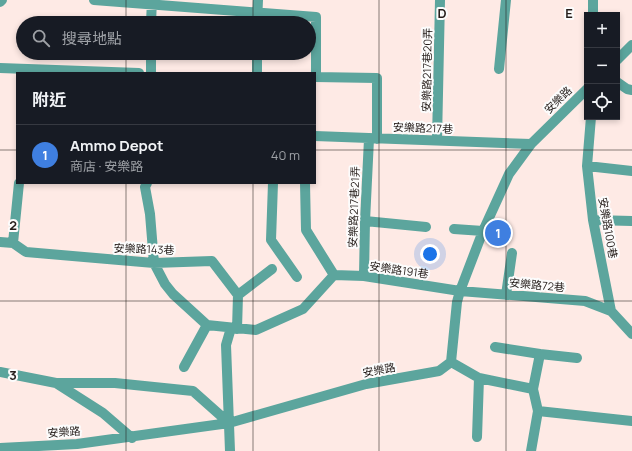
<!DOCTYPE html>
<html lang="zh-TW">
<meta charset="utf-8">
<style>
body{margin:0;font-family:Manrope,"Noto Sans TC",sans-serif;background:#242831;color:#f1f3f6}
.controls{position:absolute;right:12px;top:12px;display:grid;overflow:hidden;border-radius:0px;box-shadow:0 2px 6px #0003}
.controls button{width:36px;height:36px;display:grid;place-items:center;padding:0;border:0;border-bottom:1px solid #363941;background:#171b24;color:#f1f3f6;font:20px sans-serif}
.you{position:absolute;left:430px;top:254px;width:14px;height:14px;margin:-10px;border:3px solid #fff;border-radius:50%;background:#1a73e8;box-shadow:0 0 0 6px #1a73e833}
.badge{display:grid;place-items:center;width:26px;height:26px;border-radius:50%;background:#8c9099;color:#fff;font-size:13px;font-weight:700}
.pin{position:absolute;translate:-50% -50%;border:2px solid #fff;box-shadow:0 1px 4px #0006}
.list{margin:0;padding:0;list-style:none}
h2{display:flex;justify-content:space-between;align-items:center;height:52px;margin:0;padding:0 16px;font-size:17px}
h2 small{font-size:13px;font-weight:400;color:#9ea1a6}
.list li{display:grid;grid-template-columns:26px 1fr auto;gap:12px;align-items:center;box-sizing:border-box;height:60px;padding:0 16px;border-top:1px solid #363941}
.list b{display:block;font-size:15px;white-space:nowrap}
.list p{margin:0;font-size:13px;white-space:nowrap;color:#9ea1a6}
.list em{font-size:13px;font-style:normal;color:#9ea1a6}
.icon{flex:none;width:22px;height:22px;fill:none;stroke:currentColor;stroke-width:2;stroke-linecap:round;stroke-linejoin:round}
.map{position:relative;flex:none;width:632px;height:451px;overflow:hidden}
.search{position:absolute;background:#171b24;box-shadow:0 2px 6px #0003;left:16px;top:16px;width:300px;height:44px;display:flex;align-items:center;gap:10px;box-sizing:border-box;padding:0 14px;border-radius:22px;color:#9ea1a6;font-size:15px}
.panel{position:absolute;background:#171b24;box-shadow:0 2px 6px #0003;left:16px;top:72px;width:300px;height:112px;border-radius:0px}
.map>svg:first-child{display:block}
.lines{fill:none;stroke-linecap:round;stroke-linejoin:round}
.minor{stroke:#5ca59d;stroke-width:10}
.grid{fill:none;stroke:#261e1b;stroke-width:1;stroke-opacity:0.55}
.labels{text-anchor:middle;stroke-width:4;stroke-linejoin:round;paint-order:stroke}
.street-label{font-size:11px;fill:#261e1b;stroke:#fcfcfc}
.grid-label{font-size:13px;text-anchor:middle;font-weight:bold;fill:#261e1b;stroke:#fcfcfc;stroke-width:4;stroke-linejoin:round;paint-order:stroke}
</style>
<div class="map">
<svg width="632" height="451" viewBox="0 0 632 451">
<rect width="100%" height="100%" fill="#feeae5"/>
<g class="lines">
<path class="minor" d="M94,0L316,17V77
M593,0V15
M0,2L2,0
M151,23L152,0
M257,23L258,0
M617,60L632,45
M0,68L139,73
M499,69L506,0
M151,73V53
M257,73V53
M315,77L377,78V139
M617,82L627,89L632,90
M591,117L587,166L593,220L611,311L632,334
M315,136L531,144
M437,140L440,0
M587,166L632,171
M147,183L145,187L150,214L154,263L165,284L173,294L207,325L256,330L303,309L334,275
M273,183L271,240L297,277
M305,183L306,230L334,275
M593,220L632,221
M365,221L426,227
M454,229L483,231
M0,242L13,243L26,252L154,263L212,261L238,295L237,329
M13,243L19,183
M334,275L364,276L460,291L585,301L611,311
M364,276L365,221L369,139
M238,295L272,269
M506,295L512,253
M495,347L540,354L533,389
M540,354L577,358
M451,362L479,378L533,389L538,411L531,451
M184,367L207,325
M0,372L56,383H115L193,391L229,423
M56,383L103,413L132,438
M538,411L632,421
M477,437L479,378
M0,448L77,444L229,423L366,384L439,371L451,362L457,302L460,291L483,231L509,174L531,144L587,89
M230,451L226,345L231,328"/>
</g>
<path class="grid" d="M126,0V23M253,0V23M379,0V451M506,0V451M126,53V73M253,53V73M0,150H17M315,150H632M126,183V451M253,183V451M0,301H632"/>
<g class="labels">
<g class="street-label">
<text transform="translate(427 70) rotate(-89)" y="4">安樂路217巷20弄</text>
<text transform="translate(558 100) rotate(-44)" y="4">安樂路</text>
<text transform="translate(423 128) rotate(2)" y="4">安樂路217巷</text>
<text transform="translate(354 207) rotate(-88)" y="4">安樂路217巷21弄</text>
<text transform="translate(608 228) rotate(80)" y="4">安樂路100巷</text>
<text transform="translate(144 249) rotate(2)" y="4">安樂路143巷</text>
<text transform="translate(399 270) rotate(8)" y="4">安樂路191巷</text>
<text transform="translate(537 285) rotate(5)" y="4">安樂路72巷</text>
<text transform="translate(379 370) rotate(-11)" y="4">安樂路</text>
<text transform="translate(64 432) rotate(-4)" y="4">安樂路</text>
</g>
</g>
<g class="grid-label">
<text x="442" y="18">D</text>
<text x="569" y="18">E</text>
<text x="13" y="230">2</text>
<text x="13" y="380">3</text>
</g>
</svg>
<div class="controls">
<button>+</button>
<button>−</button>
<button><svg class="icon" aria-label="locate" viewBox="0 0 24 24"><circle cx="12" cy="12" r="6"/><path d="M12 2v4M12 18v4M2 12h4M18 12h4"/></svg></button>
</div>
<div class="you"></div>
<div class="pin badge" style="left:498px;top:233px;background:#3f7fe0">1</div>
<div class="search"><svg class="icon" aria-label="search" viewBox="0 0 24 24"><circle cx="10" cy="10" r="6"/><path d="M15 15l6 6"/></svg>搜尋地點</div>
<section class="panel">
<h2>附近<small></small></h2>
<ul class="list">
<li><span class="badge" style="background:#3f7fe0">1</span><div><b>Ammo Depot</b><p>商店 · 安樂路</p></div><em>40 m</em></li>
</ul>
</section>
</div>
